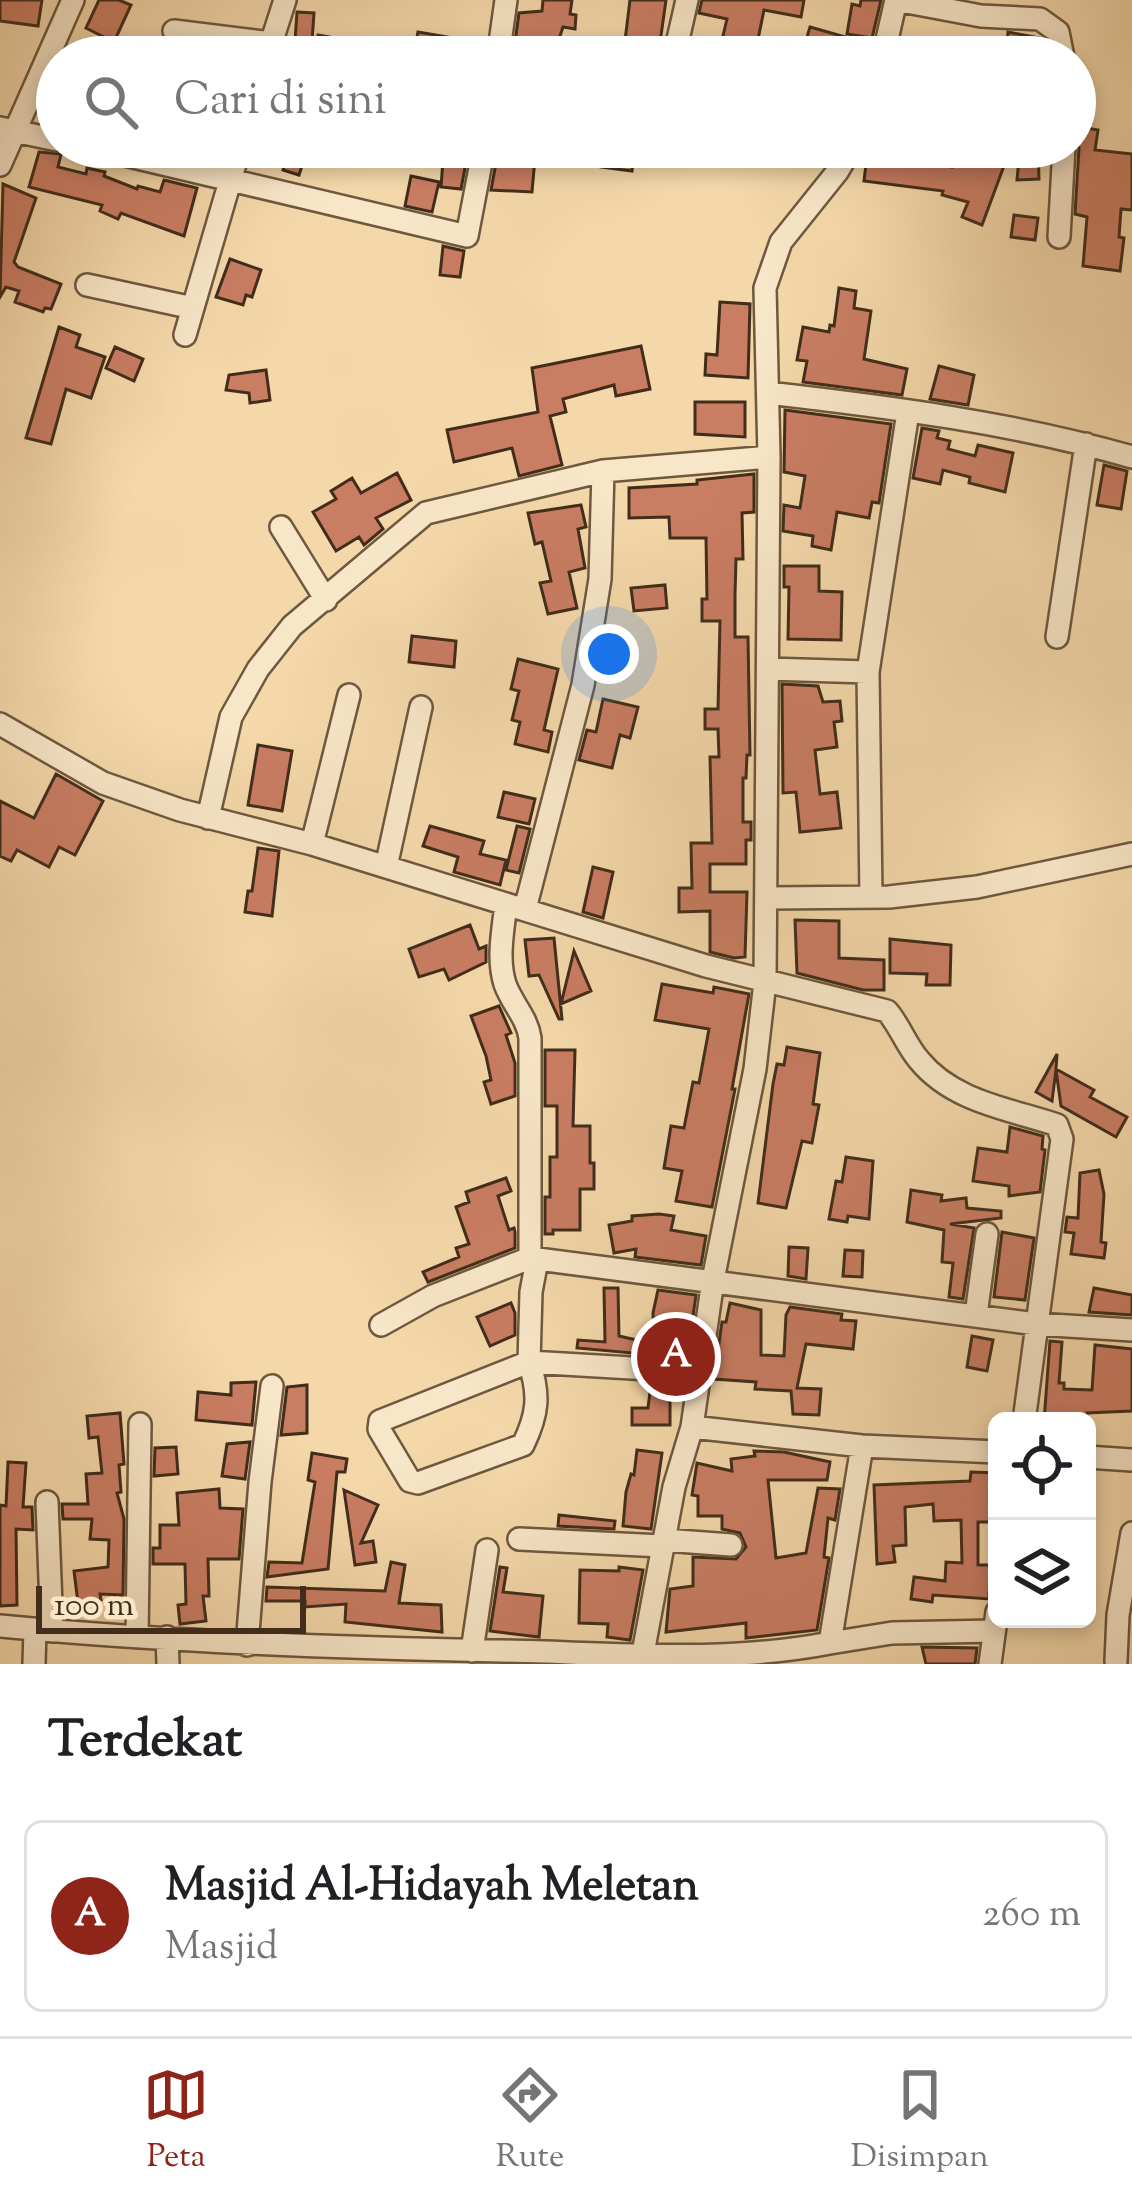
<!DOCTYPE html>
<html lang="id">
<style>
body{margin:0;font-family:"Sorts Mill Goudy",serif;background:#f6f6f6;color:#202124}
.controls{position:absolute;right:36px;bottom:36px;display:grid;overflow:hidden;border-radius:18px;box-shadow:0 6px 18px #0003}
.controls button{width:108px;height:108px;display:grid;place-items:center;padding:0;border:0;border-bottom:3px solid #e0e0e0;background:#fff;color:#202124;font:60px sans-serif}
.scale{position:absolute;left:36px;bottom:30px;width:270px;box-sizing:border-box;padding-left:12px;border:6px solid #412d1a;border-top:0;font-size:33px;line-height:42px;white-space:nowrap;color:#412d1a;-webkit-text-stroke:9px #f8e6c8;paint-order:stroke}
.you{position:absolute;left:609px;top:654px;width:42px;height:42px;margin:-30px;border:9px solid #fff;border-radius:50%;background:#1a73e8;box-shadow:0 0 0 18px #1a73e833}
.badge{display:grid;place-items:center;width:78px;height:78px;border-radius:50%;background:#8f2418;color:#fff;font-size:39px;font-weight:700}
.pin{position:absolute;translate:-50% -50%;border:6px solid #fff;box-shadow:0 3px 12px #0006}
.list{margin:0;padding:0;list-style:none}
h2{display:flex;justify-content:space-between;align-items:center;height:156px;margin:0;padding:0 48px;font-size:51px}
h2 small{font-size:39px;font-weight:400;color:#757577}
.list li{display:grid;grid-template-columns:78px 1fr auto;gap:36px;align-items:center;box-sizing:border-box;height:192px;margin:0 24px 24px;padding:0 24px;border:3px solid #e0e0e0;border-radius:18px}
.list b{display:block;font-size:45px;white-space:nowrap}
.list p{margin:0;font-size:39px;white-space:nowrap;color:#757577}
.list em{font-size:39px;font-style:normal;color:#757577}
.icon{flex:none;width:66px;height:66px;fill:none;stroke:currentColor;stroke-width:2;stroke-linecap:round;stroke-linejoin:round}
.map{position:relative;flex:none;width:1132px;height:1664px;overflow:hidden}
.search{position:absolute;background:#fff;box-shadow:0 6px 18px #0003;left:36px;right:36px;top:36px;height:132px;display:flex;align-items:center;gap:30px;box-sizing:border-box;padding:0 42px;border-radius:66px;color:#757577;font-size:45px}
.sheet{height:372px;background:#fff}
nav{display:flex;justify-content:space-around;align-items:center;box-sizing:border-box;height:168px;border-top:3px solid #e0e0e0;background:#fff;font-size:33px;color:#757577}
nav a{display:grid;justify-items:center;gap:6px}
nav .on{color:#8f2418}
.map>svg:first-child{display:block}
.building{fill:#c97d63;stroke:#412d1a;stroke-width:3}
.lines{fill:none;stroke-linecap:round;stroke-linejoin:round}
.minor-casing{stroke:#6e583e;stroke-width:26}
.minor{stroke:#f8e6c8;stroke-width:21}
</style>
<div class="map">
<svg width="1132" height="1664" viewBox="0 0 1132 1664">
<rect width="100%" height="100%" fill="#f4d8aa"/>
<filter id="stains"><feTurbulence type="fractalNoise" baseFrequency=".00167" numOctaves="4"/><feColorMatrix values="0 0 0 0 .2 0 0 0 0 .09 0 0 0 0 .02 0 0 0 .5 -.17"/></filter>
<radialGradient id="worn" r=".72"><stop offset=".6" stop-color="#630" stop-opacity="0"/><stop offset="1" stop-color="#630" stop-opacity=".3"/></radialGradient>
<path class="building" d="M0,0H42L38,26L0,21Z
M99,0H119L131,5L114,42L86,28Z
M543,0H572L570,14L576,15L575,29L563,27L553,57H513L519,13L542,11Z
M630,0H666L658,57H623Z
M702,0H804L801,17L764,10L757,44L790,51L789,57H718L727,19L699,13Z
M861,0H881L872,38L847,34L852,4L860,6Z
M297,12L314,13L312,42L295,41Z
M810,27L856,40L851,57H807L809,48L804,47Z
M418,32L453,38L450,57H413Z
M1008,32L1039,38L1037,57H1006Z
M318,35L340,39L337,57H314Z
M1075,126L1098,130L1095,150L1132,154V210L1121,209L1119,237L1124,238L1120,271L1083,266L1087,217L1075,214L1079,148Z
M173,147H224L220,162L172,151Z
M290,147H308L299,175L283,170Z
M444,147H469L461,189L441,187Z
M499,147H536L532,192L491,190Z
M604,147H635L632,171L601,167Z
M868,147H911L909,161L952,167L954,147H1011L982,225L962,217L968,202L942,195L943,191L864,181Z
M1020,147H1038L1039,179L1017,180Z
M39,152L61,154L58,167L86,174L87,168L105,172L104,176L137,189L138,186L160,192L164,180L197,188L184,236L121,213L118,219L100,211L102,205L29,187Z
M411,176L439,182L432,212L405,206Z
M3,184L36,198L14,262L18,267L61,284L51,309L45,308L43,312L15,302L19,291L6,287L0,297Z
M1014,215L1038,218L1035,240L1011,237Z
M443,246L464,251L460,277L440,275Z
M230,259L261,270L252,297L246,295L243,305L216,297Z
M839,288L856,291L854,308L871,311L864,359L907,369L902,395L803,382L807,361L797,360L803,327L829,332L830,325L834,326Z
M720,302L750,304L748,378L705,375L706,354L717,355Z
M59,327L80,335L76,347L105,357L91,398L66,389L51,444L26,438Z
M641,346L650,389L616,396L614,385L563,399L566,412L550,416L562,465L519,476L512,448L454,462L447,430L538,412L532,368Z
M115,347L143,359L134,381L106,368Z
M939,366L974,375L968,405L930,399Z
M266,370L270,400L250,403L249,393L226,390L229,375Z
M695,402H745V437L695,434Z
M785,410L891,424L879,503L872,502L869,518L837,512L831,550L812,546L813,536L783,531L784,505L800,508L805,476L784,472Z
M922,428L939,431L937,438L950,441L948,449L975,456L978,445L1013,453L1005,492L969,483L970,477L943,470L940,484L913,478Z
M1104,465L1127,471L1121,509L1097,505Z
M397,473L411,500L376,518L383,529L364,545L359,537L336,551L313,512L336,499L331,491L352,478L361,493Z
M754,474V512L742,513L743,559H736L735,595V637H748L750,755H747L746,778H743V822H751V840H746V864H710V892H747L745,957L734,958L710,952V911L679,912V888H692L691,843H712L710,757H719L718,729H705V709H718L720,621H702V599H707L706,538H670L669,517L629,518V488L697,484V480Z
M581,505L586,527L578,529L585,568L569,572L577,608L548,614L540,583L551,581L542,542L535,544L528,513Z
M784,566H819V591L842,592L841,640L788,639L789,587H784Z
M665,585L667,608L634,611L631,588Z
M412,636L456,641L454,667L409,662Z
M518,659L558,669L544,730L552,732L548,752L515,744L520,722L512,720L519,691L511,689Z
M782,684L818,686L823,702L840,701L842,721L834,722L837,747L815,750L820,794L837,792L841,828L800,832L796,792L783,793Z
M603,699L638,707L630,738L620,735L612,768L579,760L587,730L596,732Z
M258,745L292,751L282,811L248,805Z
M56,774L103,801L75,855L59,847L49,867L17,850L11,861L0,856V801L34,818Z
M504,792L535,799L529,824L498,817Z
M430,826L484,841L480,854L506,860L500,885L454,872L458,857L423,846Z
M517,826L530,829L519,873L506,870Z
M258,848L279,851L272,916L245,912L248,891H252Z
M593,867L613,872L603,918L583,912Z
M795,920L839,921V958L884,960V990H863L797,973Z
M470,925L479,949L486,946V962L449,980L444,969L419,977L409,949Z
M554,938L562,1019H559L539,975L529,976L525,940Z
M890,939L951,945L950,985H926L927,974L890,973Z
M574,951L591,991L561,1004Z
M662,984L713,993L714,987L749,994L732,1089H735L712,1207L676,1201L682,1171L664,1168L671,1126L684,1128L693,1082L699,1083L709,1029L655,1020Z
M499,1006L511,1033L506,1035L515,1063V1096L491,1104L484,1082L491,1080L486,1056L471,1016Z
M787,1047L820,1053L813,1104L819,1105L812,1143L802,1141L786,1208L758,1203L773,1084L777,1064L784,1065Z
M545,1050H575L573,1126H590V1163H594V1189H580V1230H553V1234H545V1197H550V1157H557V1106H545Z
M1057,1054L1056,1069L1094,1090L1090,1097L1127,1117L1116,1137L1061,1106L1056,1070L1052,1101L1036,1092Z
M1010,1127L1043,1136L1042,1149L1045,1150L1040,1192L1009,1196V1186L973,1181L978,1148L1007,1152Z
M846,1157L873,1161L869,1219L848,1216L847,1222L829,1219L836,1181L842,1182Z
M1099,1170L1104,1194L1101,1242L1106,1243L1104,1258L1071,1254L1074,1233L1065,1232L1067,1217L1078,1218L1080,1173Z
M506,1178L511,1191L498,1196L509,1230L514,1228L515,1232V1248L428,1282L423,1272L459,1257L456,1248L469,1244L456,1207L469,1202L466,1192Z
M911,1190L942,1195L941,1201L966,1198L967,1208L1001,1211V1218L950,1224L974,1228L963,1299L949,1297L953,1263L942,1262L944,1230L907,1222Z
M659,1214L674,1216L671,1230L706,1236L701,1265L635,1257L636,1249L614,1253L609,1225L632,1221V1216Z
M1002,1232L1034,1238L1025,1300L994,1297Z
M789,1247L808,1248L806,1279L788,1276Z
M845,1250L863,1251L862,1277L843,1276Z
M604,1288H618L619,1336L645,1342L643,1354L577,1348L578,1340L605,1342Z
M1094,1288L1132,1295V1315L1089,1312Z
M658,1290L696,1295L690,1337L654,1334L653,1313Z
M511,1303L515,1313V1335L490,1346L477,1317Z
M730,1303L761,1310V1355L784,1356L786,1315L790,1307L842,1314L841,1320L856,1321L853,1349L806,1344L797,1388L821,1389L819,1415L793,1414L791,1391L755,1389L756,1382L714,1379L722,1322H726Z
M972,1336L993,1340L987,1371L967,1367Z
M1050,1341L1062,1342L1059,1383H1064V1389L1092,1390L1095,1345L1132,1349V1411L1087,1413V1421H1044Z
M256,1382L252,1425L196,1420L198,1392L231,1395V1383Z
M651,1384L682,1386L679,1400L670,1399V1425H632V1408H648Z
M307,1385V1433L281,1435L287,1387Z
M120,1413L124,1464L119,1465L121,1492L117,1493L124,1519L123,1595L100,1594L101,1600L78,1603L74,1571L108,1567L109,1540L90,1539L92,1519H63L62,1504H88L86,1474L102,1473L98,1437L89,1438L87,1416Z
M250,1442L245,1479L222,1476L227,1444Z
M176,1447L178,1474L154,1476L155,1448Z
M637,1450L662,1453L651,1529L623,1526L626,1492L631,1474L634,1475Z
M754,1451L784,1452L830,1462L827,1480H768L776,1558L806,1553L818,1488L840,1489L835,1520L828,1518L824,1557L829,1558L817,1630L746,1638V1623L666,1632L670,1589L693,1586V1557L736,1559L746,1547L740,1533L722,1529V1516H698V1496L692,1495L697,1463L732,1471L731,1459L755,1456Z
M312,1453L347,1459L345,1472H337L328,1569L267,1577L269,1562L302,1563L315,1482L308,1480Z
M8,1462L26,1463L23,1507H32L33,1530L16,1529L17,1605L0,1606V1505L6,1506Z
M971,1472L997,1473V1522H978V1565H990L989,1599L933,1595L932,1602L911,1599L914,1577L945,1581L946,1562L962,1563L961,1520L934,1521L933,1504L905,1507L906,1545L893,1546L895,1562L877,1564L874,1485L970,1481Z
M219,1489L220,1508L243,1509L239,1559H208L209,1596H203L206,1621L180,1624L178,1605L186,1604L185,1564H153V1548H160V1525H179L177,1493Z
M344,1490L378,1505L361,1543L373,1541L376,1562L355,1565Z
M559,1515L615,1521L614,1529L558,1526Z
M391,1562L405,1565L399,1603L441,1605L442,1632L345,1622L346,1604L305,1607V1601H266L267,1587L385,1591Z
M500,1567L507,1568L503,1592L543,1596L539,1637L490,1631Z
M619,1567L643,1570L630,1640L607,1637L608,1624L579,1623L580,1570L619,1571Z
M922,1647L977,1648L975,1664H926Z"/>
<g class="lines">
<defs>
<path id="minor" d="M896,0L981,16L1040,19L1058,32L1063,57
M174,31L271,43
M267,56L285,0
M498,57L506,0
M674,57L687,0
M883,57L896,0
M0,128L57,140
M91,147L467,236L484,147
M649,153L650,147
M0,165L73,0
M1059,237L1064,147
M87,285L193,308
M185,335L240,147
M768,393C890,407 1014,423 1132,457
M281,527L326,600
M1057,637L1086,444
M768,669L868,672
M0,724L103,783L180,810L312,844L706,966L887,1011C900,1026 906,1045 919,1060C953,1102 1010,1109 1057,1125L1062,1139L1024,1421
M208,818L231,717L258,669L292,626L426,513L603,471L769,457
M312,844L349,695
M386,867L421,707
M871,897L868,672L908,412
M767,898L889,897L977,887L1132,854
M506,904C503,930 497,959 505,984C512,1004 527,1017 530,1038V1258
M525,909L583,685L600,579L603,471
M537,1260L531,1292L529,1362L700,1372
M976,1315L987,1234
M381,1325L433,1296L530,1258L1036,1324L1132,1330
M529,1362C540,1395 538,1414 523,1445L418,1483L410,1481L379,1429L380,1421Z
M692,1427L862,1446L997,1452
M862,1446L830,1643L892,1633L994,1631
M1087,1457L1132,1460
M47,1502L52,1631
M519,1539L662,1546
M664,1540L731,1545
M0,1626C167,1642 334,1648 502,1651C612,1653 721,1664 830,1643
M137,1637L140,1424
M167,1637L168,1664
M247,1645L260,1482L272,1386
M472,1651L487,1550
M1116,1661L1118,1615L1132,1533
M34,1664L35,1630
M641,1664L674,1487L692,1427L713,1280L755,1069L765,982L769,457L765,288L781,242L837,172L852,147
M990,1664L997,1612"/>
</defs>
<use href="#minor" class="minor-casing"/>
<use href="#minor" class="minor"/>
</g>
<rect width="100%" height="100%" filter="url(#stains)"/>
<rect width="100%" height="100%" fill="url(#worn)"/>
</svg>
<div class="controls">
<button><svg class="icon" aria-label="locate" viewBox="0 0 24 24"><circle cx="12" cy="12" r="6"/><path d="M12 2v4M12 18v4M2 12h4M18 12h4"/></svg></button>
<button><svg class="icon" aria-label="layers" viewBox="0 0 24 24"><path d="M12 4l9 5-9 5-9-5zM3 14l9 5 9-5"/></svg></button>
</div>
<div class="scale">100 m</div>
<div class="you"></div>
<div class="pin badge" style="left:676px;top:1357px">A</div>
<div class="search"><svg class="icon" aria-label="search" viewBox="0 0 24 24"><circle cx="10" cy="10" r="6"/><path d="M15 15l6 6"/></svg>Cari di sini</div>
</div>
<section class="sheet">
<h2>Terdekat<small></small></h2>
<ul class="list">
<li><span class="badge">A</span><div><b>Masjid Al-Hidayah Meletan</b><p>Masjid</p></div><em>260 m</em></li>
</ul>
</section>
<nav>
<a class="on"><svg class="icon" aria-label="map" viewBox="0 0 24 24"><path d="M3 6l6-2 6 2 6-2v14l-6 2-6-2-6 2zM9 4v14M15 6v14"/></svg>Peta</a>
<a><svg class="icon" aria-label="directions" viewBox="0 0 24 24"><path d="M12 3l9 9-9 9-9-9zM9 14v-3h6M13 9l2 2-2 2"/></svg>Rute</a>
<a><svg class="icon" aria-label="saved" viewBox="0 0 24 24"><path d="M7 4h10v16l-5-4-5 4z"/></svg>Disimpan</a>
</nav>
